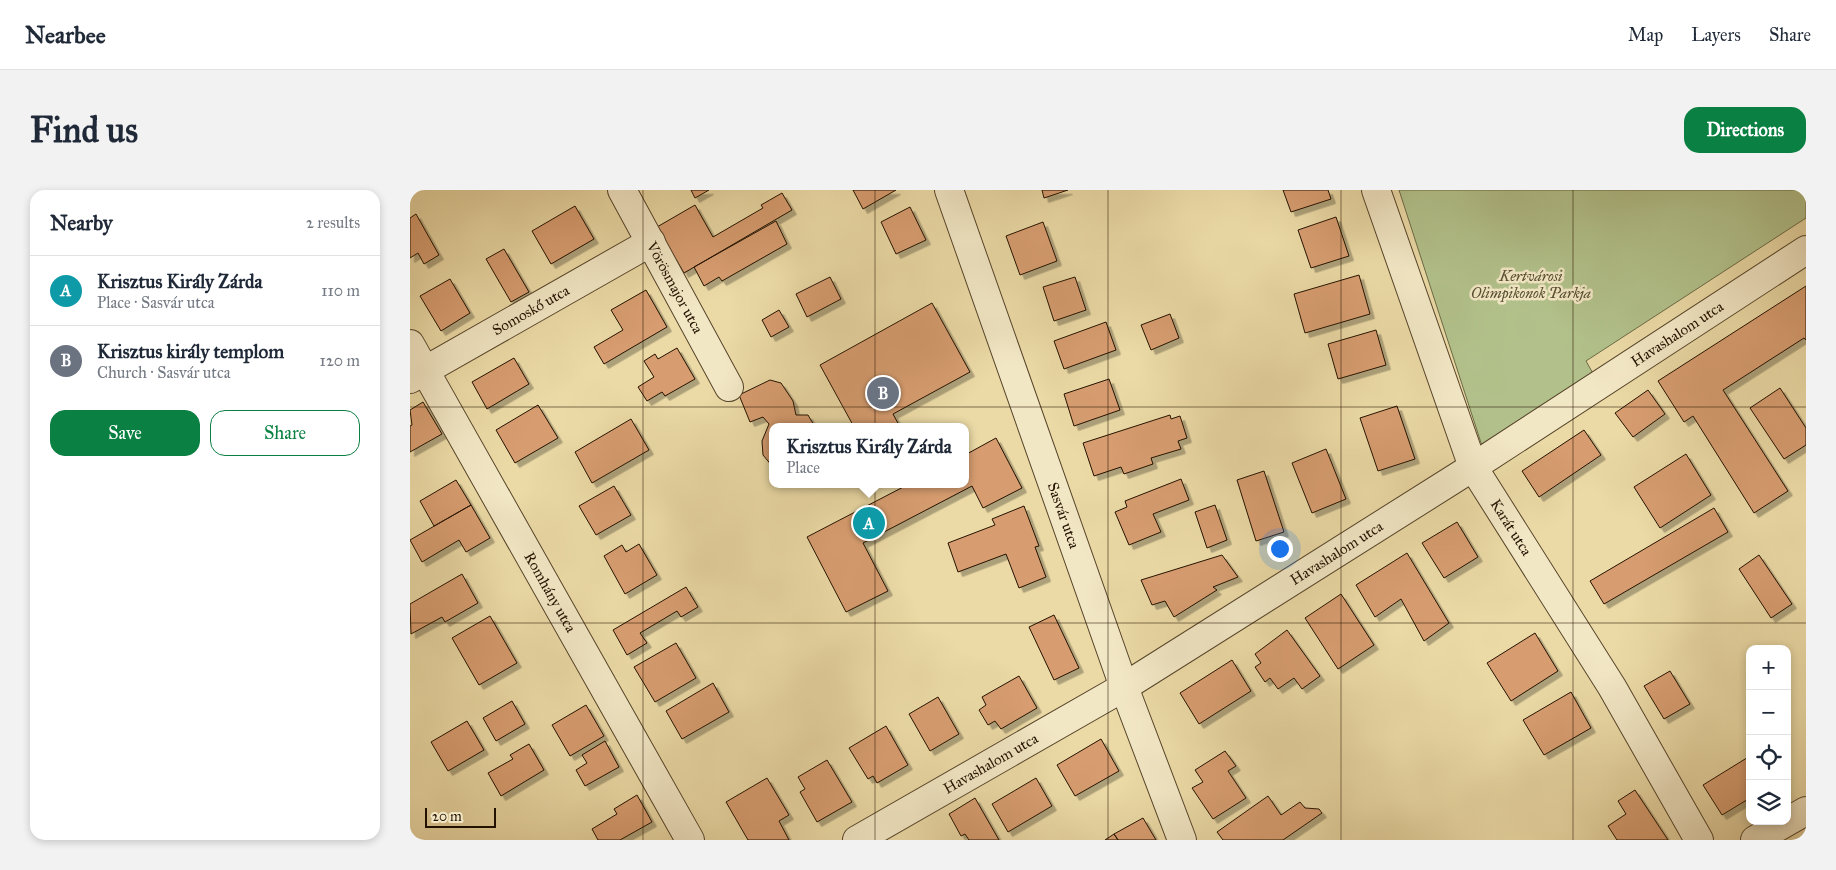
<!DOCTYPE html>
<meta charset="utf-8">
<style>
body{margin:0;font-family:"IM FELL Great Primer",serif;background:#f2f2f3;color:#1f2937}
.controls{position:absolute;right:15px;bottom:15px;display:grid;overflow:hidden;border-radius:10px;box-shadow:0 2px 8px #0003}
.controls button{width:45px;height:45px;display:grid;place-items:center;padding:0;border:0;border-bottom:1px solid #e0e1e3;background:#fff;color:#1f2937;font:25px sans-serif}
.scale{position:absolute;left:15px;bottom:12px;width:71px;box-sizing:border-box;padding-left:5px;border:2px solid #241200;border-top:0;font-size:14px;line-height:18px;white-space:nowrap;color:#241200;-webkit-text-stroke:4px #f2e7c5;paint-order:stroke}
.you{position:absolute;left:869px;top:358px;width:18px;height:18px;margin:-12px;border:4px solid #fff;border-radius:50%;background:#1a73e8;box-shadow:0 0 0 8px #1a73e833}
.badge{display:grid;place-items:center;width:32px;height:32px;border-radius:50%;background:#0b8043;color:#fff;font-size:16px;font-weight:700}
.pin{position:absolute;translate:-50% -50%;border:2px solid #fff;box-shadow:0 1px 5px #0006}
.popup{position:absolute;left:359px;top:233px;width:200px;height:65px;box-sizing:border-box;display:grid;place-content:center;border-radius:10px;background:#fff;filter:drop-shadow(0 1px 4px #0005);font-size:16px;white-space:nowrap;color:#747a83}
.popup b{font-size:19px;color:#1f2937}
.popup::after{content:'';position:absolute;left:50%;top:100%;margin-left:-10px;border:10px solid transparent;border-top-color:#fff}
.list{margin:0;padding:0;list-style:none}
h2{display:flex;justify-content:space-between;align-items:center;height:65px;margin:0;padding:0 20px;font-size:21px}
h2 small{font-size:16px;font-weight:400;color:#747a83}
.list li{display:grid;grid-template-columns:32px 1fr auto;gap:15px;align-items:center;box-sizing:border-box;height:70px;padding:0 20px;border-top:1px solid #e0e1e3}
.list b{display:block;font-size:19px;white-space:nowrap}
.list p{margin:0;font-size:16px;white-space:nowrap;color:#747a83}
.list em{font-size:16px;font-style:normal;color:#747a83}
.actions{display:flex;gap:10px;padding:15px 20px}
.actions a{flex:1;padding:11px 0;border:1px solid #0b8043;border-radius:15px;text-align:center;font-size:18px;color:#0b8043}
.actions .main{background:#0b8043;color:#fff}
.icon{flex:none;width:28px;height:28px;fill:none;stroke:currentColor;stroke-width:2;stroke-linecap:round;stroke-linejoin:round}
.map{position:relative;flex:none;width:1396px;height:650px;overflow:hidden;border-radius:15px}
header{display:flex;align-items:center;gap:30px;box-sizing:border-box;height:70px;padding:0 25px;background:#fff;border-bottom:1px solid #e0e1e3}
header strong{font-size:24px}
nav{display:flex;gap:28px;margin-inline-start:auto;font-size:18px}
.intro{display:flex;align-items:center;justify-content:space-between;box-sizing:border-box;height:120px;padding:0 30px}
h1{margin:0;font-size:35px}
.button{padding:12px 22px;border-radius:15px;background:#0b8043;color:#fff;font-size:18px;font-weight:700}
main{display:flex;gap:30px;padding:0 30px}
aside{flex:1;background:#fff;border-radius:15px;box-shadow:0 2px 8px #0003}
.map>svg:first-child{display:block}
.green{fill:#b2c18b;stroke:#6b6a46}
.building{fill:#d79d70;stroke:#241200;filter:url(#shadow)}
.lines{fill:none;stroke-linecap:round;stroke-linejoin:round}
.minor-casing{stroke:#56442a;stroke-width:30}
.minor{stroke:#f2e7c5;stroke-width:28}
.grid{fill:none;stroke:#241200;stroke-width:1;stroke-opacity:0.55}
.labels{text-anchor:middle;stroke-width:5;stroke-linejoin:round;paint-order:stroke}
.park-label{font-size:15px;font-style:italic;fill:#564f31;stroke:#f2e7c5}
.street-label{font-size:15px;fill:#241200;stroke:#f2e7c5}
</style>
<header>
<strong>Nearbee</strong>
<nav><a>Map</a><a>Layers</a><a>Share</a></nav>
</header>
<div class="intro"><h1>Find us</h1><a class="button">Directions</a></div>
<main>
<aside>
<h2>Nearby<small>2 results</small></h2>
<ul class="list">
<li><span class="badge" style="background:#0f9aa8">A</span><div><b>Krisztus Király Zárda</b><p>Place · Sasvár utca</p></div><em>110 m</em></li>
<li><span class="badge" style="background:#6b7280">B</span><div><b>Krisztus király templom</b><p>Church · Sasvár utca</p></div><em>120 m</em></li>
</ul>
<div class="actions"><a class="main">Save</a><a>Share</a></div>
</aside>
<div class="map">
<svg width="1396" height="650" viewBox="0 0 1396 650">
<defs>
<filter id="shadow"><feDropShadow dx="4.5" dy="4.5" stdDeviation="0" flood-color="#0004"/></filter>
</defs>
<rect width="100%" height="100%" fill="#ebdaa6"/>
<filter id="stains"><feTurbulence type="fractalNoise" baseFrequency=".004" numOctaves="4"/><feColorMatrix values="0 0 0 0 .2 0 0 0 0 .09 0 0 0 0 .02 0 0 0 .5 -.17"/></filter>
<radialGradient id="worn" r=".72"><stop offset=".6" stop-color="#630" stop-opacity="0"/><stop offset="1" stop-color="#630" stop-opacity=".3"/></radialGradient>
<path class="green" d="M989,0H1396V28L1176,171L1185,187L1074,262Z"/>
<path class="building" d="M281,0H299L285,8Z
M443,0H486L453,19Z
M632,0H658L634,8Z
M873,0H918L921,9L881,22Z
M372,3L382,20L274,83L247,37L285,15L303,47L353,18L351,15Z
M165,16L184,49L141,74L122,41Z
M500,17L516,50L486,64L471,32Z
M6,24L29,65L14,74L8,63L0,68V28Z
M926,27L939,66L901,78L888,40Z
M366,31L377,54L312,91L309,87L294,96L284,77Z
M633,32L647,71L610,85L596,46Z
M94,59L119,102L101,112L76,69Z
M949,85L960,124L895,143L884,104Z
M420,87L431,109L397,127L386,104Z
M665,87L676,120L644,131L633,97Z
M40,89L60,123L31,141L10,106Z
M1396,96V150L1394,148L1313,200L1378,301L1344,323L1283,226L1274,232L1248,191Z
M236,100L257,137L194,174L184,157L213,140L201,120Z
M522,113L560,182L483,224L490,237H444L410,175Z
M369,120L379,137L361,147L352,130Z
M760,124L769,148L741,160L731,135Z
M696,132L706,160L654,179L644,151Z
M966,140L976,175L928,189L918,154Z
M267,158L285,189L255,206L252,202L237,211L228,197L244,187L234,171L245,164L248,169Z
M104,168L119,194L77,219L62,192Z
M699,189L710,220L664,236L654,204Z
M360,190L371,193L383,211L386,225H398L405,237H363V277L353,265L352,251L359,234L353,227L340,232L329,205Z
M1370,198L1396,238V255L1374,269L1340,218Z
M1238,200L1255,224L1223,247L1205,223Z
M13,212L32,244L0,262V236L2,235L0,220Z
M128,215L148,248L105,273L86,240Z
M987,216L1005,269L968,281L950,228Z
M760,225L761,229L770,226L777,248L768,251L771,259L741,268L743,274L714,284L711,277L684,286L673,253Z
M221,229L239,260L182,293L165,262Z
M1174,240L1191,265L1129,307L1112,281Z
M586,248L612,298L573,318L562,296L453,353L478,401L436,422L397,347L499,294H555V265Z
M916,259L936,309L902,323L882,273Z
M1276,264L1301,305L1250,338L1224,297Z
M854,281L874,342L846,351L827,290Z
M771,289L779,310L743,324L751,342L719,355L705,322L717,317L715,311Z
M46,290L61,315L24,336L10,311Z
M204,296L221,325L186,345L169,316Z
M61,315L80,348L56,362L49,350L12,372L0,350Z
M805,315L817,350L797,358L785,322Z
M614,316L629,356L625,357L636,387L609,398L596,364L548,382L538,353L585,335L582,329Z
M1304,318L1318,342L1194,414L1180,391Z
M1047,332L1068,367L1034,388L1012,353Z
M229,354L247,385L215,404L194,366L212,355L216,362Z
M997,363L1039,433L1014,451L991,409L965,427L946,395Z
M812,365L828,387L803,397L807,400L764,427L755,411L742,415L731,390Z
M1349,365L1382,414L1361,428L1329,379Z
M52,384L68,413L35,432L32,427L1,444L0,414Z
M276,397L288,417L271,427L267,421L230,443L237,453L217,465L203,440Z
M931,404L964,455L928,479L895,428Z
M644,425L669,478L644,490L619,437Z
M80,426L107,473L69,495L42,448Z
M877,440L910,486L892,499L884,488L868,499L860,488L855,492L845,477L851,473L845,464Z
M1125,443L1148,481L1101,511L1077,473Z
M266,453L286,488L245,512L224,477Z
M822,470L841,501L789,534L770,503Z
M1260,481L1280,514L1254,529L1234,496Z
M609,486L627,518L591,539L585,531L578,535L569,520L576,515L572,507Z
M303,493L319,522L272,549L256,521Z
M1161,502L1181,538L1134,565L1113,530Z
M528,507L549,544L520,561L499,524Z
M102,511L115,534L86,551L73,528Z
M176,515L194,546L160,566L142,535Z
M57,531L74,560L38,581L21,552Z
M476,536L498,575L467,593L463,586L458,589L439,558Z
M691,549L709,581L665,606L647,575Z
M195,551L209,577L175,596L166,580L177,573L172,565Z
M119,554L134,580L91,606L78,583L103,569L100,565Z
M815,561L826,576L818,581L836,608L803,629L782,598L793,592L785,580Z
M1340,566V608L1312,625L1293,595Z
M417,570L442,612L407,632L390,602L395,599L388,587Z
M357,588L379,625L369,631L379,650H338L316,612Z
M626,588L642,616L598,642L582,614Z
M1225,600L1258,650H1207L1198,636L1216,624L1208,611Z
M227,605L242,632L210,650H188L182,639L207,624L204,619Z
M858,606L871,625L890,612L895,618L909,619L912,623L873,650H813L807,642Z
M565,608L589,650H559L555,644L551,646L539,624Z
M733,628L746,650H708L704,644Z
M704,644L708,650H695Z"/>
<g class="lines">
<defs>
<g id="minor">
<path id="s1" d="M212,0L319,197"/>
<path id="s2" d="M539,0L714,497L772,650"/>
<path id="s3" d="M966,0L1063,277L1202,497L1289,650"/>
<path id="s4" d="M0,154L280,650"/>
<path id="s5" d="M0,189L241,52"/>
<path id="s6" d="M447,650L714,497L1063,277L1396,60"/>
<path d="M1345,650L1396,621"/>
</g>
</defs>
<use href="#minor" class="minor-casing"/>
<use href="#minor" class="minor"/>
</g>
<path class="grid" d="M233,0V650M465,0V650M698,0V650M931,0V650M1163,0V650M0,217H1396M0,433H1396"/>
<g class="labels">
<g class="park-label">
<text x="1121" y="91">Kertvárosi<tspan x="1121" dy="17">Olimpikonok Parkja</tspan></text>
</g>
<g class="street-label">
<text dy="5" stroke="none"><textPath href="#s1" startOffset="111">Vörösmajor utca</textPath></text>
<text dy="5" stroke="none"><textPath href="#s5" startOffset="139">Somoskő utca</textPath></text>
<text dy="5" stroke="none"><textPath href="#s6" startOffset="964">Havashalom utca</textPath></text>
<text dy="5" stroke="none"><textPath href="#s2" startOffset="345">Sasvár utca</textPath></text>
<text dy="5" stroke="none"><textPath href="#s3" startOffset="365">Karát utca</textPath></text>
<text dy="5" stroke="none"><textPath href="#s6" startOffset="559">Havashalom utca</textPath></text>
<text dy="5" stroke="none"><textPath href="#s4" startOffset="285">Romhány utca</textPath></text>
<text dy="5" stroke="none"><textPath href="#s6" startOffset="154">Havashalom utca</textPath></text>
</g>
</g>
<rect width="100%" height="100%" filter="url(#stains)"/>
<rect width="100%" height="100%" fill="url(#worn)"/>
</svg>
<div class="controls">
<button>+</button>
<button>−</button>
<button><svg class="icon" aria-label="locate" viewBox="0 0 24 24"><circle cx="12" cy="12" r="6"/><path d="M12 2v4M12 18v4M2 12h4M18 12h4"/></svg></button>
<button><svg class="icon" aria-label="layers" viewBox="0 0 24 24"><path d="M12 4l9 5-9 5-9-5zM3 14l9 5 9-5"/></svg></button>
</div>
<div class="scale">20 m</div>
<div class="you"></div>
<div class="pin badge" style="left:459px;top:333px;background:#0f9aa8">A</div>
<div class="popup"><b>Krisztus Király Zárda</b>Place</div>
<div class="pin badge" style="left:473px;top:203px;background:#6b7280">B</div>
</div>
</main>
